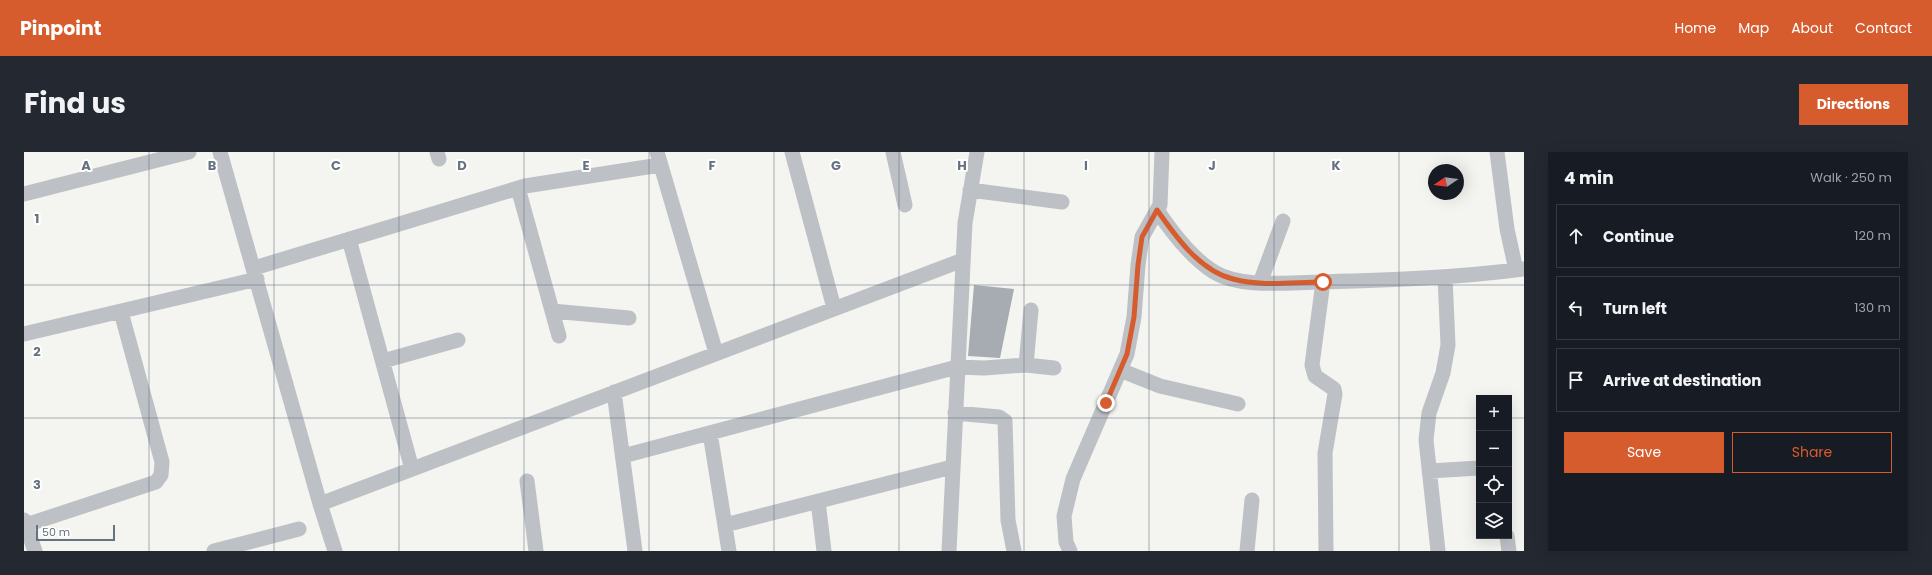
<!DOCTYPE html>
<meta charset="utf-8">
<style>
body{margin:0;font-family:Poppins,sans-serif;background:#242831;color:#f1f3f6}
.controls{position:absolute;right:12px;bottom:12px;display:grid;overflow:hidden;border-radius:0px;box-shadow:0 4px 16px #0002}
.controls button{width:36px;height:36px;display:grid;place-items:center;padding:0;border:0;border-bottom:1px solid #363941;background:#171b24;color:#f1f3f6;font:20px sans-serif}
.compass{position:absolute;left:1404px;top:12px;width:36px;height:36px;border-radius:50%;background:#171b24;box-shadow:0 4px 16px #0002;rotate:257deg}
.scale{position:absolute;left:12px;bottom:10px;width:79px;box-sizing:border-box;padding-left:4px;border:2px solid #65727f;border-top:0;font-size:11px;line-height:14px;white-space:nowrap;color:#65727f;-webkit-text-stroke:3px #fff;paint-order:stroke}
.stop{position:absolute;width:12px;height:12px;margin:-9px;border:3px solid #d65c2e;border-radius:50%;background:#fff}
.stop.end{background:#d65c2e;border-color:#fff;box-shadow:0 1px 4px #0008}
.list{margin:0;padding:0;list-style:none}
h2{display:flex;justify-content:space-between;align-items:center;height:52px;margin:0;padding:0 16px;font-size:17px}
h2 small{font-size:13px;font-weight:400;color:#9ea1a6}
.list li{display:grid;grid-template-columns:26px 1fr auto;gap:12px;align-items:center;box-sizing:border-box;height:64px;margin:0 8px 8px;padding:0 8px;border:1px solid #363941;border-radius:0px}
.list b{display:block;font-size:15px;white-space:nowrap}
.list em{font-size:13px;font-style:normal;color:#9ea1a6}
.actions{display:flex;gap:8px;padding:12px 16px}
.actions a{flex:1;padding:9px 0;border:1px solid #d65c2e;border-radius:0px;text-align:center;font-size:14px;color:#d65c2e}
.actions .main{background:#d65c2e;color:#fff}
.icon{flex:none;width:22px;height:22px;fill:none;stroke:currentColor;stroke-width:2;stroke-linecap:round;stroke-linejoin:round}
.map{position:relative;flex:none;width:1500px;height:399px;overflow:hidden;border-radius:0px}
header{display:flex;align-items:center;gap:24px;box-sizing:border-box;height:56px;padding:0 20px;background:#d65c2e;color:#fff}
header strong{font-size:19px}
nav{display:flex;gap:22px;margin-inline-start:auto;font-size:14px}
.intro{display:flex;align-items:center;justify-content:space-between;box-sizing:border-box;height:96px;padding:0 24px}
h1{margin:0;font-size:28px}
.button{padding:10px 18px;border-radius:0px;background:#d65c2e;color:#fff;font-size:14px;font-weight:700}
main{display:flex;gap:24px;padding:0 24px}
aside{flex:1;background:#171b24;border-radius:0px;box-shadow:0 4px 16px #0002}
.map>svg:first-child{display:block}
.building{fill:#a6acb2}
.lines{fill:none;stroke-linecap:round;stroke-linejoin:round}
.minor{stroke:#bdc0c4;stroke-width:15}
.route{stroke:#d65c2e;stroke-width:5}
.grid{fill:none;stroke:#65727f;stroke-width:1;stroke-opacity:0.55}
.grid-label{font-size:13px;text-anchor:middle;font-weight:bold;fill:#65727f;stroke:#fff;stroke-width:4;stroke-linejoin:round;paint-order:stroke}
</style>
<header>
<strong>Pinpoint</strong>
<nav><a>Home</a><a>Map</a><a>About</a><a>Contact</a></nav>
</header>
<div class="intro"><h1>Find us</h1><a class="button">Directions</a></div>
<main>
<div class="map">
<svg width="1500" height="399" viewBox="0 0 1500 399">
<rect width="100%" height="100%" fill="#f4f4f0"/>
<path class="building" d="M950,133L990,137L976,206L944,204Z"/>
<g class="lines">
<path class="minor" d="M196,0L296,352L311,399
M413,0L415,7
M633,0L692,201
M768,0L810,156
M869,0L881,53
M1473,0L1483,77L1492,118
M494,36L535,184
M946,38L1038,50
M0,42L165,0
M1133,58C1147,79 1169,107 1190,120C1218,137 1266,130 1298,130C1365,128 1433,126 1500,117
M325,87L388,317
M230,116L501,34L636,13
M1299,130L1288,213L1291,224L1310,237L1311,242L1301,301L1302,399
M1236,131L1259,69
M528,159L605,166
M0,182L233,127
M359,209L434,188
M1002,213L1007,158
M1096,218L1136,234L1214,252
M590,240L611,399
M931,261L975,265L981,269L984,368L990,399
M686,281L705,399
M599,304L933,215L960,216L1002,213L1030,216
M1405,319L1455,316
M503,329L512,399
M794,349L800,399
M296,352L939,108
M0,368L11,399
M2,373L132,330L137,323L138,310L97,160
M701,373L928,315
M1483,384L1485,399
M190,399L275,377
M925,399L941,71L953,0
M1046,399L1042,390L1040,364L1049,327L1103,202L1110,165L1114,113L1118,85L1136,53L1138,0
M1223,399L1228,348
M1414,399L1402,288L1405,261L1419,221L1424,193L1421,125"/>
</g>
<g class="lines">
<path class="route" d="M1082,251L1103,202L1110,165L1114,113L1118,85L1133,58C1152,85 1176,119 1209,127C1238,135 1270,130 1299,130"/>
</g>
<path class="grid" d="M125,0V399M250,0V399M375,0V399M500,0V399M625,0V399M750,0V399M875,0V399M1000,0V399M1125,0V399M1250,0V399M1375,0V399M0,133H1500M0,266H1455M1485,266H1500"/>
<g class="grid-label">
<text x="62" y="18">A</text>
<text x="188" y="18">B</text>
<text x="312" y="18">C</text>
<text x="438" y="18">D</text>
<text x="562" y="18">E</text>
<text x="688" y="18">F</text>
<text x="812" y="18">G</text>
<text x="938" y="18">H</text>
<text x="1062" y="18">I</text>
<text x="1188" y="18">J</text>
<text x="1312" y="18">K</text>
<text x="13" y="71">1</text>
<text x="13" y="204">2</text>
<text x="13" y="337">3</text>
</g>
</svg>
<div class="controls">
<button>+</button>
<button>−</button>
<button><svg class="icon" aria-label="locate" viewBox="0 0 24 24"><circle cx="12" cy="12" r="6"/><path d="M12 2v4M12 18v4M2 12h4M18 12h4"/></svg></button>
<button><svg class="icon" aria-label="layers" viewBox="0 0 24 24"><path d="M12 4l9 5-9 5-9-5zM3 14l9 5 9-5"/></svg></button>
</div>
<svg class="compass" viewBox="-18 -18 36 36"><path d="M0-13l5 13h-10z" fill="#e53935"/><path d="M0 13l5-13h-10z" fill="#9ea1a6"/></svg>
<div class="scale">50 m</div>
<div class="stop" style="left:1299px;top:130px"></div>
<div class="stop end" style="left:1082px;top:251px"></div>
</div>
<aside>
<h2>4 min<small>Walk · 250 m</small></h2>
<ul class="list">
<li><svg class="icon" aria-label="ahead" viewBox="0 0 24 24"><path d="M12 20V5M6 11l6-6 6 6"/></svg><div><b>Continue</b></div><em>120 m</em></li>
<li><svg class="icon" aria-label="left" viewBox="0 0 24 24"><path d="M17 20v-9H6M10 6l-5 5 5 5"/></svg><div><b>Turn left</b></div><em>130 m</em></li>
<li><svg class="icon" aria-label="arrive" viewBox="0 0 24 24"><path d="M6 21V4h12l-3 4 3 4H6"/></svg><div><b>Arrive at destination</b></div></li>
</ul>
<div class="actions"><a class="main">Save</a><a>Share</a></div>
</aside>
</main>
